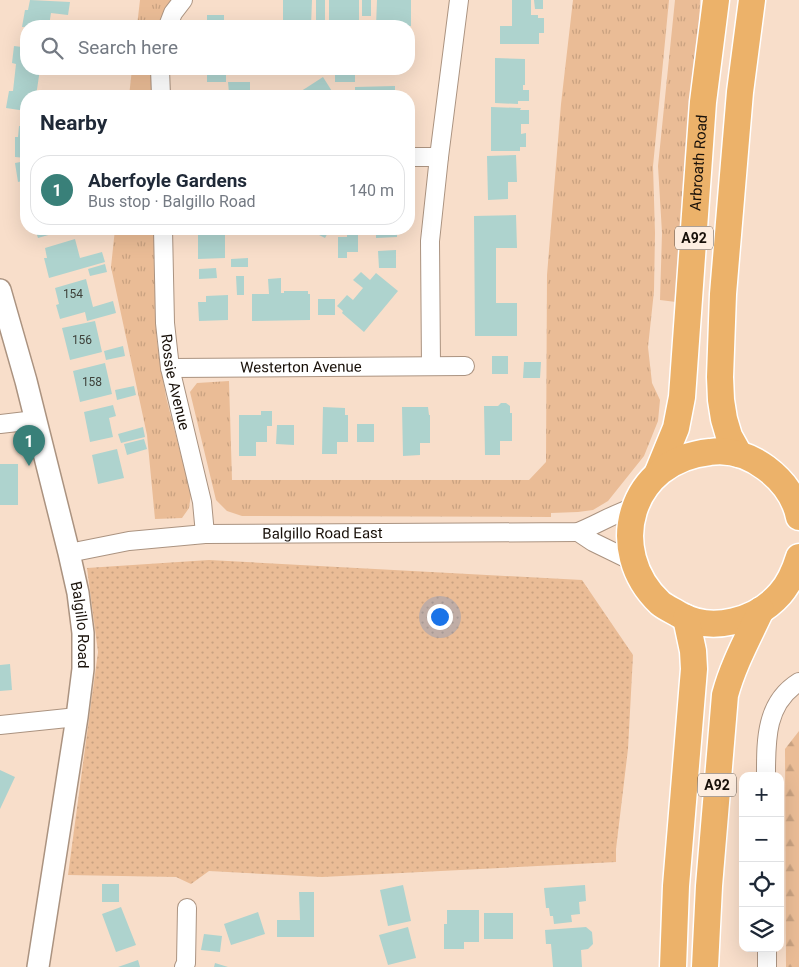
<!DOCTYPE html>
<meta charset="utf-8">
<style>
body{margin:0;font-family:Roboto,sans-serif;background:#f2f2f3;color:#1f2937}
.controls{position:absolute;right:15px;bottom:15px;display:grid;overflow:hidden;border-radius:10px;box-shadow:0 5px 20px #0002}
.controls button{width:45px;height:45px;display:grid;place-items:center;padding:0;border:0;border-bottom:1px solid #e0e1e3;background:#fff;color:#1f2937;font:25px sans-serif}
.you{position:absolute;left:439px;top:616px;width:18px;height:18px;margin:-12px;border:4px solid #fff;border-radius:50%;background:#1a73e8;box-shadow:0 0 0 8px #1a73e833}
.badge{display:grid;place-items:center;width:32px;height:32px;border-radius:50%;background:#398079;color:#fff;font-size:16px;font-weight:700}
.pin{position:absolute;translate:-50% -41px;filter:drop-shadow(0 1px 2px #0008)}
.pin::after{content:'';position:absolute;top:26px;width:18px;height:15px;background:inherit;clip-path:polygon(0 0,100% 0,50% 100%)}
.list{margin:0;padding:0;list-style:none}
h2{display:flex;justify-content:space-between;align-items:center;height:65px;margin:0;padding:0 20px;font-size:21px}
h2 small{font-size:16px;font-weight:400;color:#747a83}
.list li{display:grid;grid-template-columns:32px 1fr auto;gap:15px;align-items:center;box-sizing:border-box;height:70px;margin:0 10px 10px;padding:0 10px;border:1px solid #e0e1e3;border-radius:20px}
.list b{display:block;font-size:19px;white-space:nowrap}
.list p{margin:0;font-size:16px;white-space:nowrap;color:#747a83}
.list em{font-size:16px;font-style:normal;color:#747a83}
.icon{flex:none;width:28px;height:28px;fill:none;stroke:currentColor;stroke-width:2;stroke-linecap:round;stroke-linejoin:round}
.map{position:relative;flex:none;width:799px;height:967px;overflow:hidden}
.search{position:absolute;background:#fff;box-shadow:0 5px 20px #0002;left:20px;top:20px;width:395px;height:55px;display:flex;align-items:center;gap:12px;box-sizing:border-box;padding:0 18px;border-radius:20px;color:#747a83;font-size:19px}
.panel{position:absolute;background:#fff;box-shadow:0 5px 20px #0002;left:20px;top:90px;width:395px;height:145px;border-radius:20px}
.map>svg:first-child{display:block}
.grass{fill:url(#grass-tufts)}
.forest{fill:url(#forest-firs)}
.park{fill:url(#park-dots)}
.building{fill:#aed3ce}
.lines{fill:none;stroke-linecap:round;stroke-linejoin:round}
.minor-casing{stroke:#ab9380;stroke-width:20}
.tertiary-casing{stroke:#ab9380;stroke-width:24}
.primary-casing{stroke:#fff;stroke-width:29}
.minor{stroke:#fff;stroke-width:18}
.tertiary{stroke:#fff;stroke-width:21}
.primary{stroke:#ecb26a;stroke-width:26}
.labels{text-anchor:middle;stroke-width:5;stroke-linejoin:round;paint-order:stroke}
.number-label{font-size:12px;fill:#3e413a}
.shield{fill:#feeee1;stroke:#5d534a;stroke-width:1}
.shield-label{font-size:14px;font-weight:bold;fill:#181009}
.street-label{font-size:15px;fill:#181009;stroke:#feeee1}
</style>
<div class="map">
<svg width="799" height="967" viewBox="0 0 799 967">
<defs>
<pattern id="grass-tufts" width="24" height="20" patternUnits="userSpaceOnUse" patternTransform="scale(1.25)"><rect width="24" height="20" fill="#eabc96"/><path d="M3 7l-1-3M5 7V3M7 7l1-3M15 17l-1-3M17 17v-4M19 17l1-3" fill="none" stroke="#c8a180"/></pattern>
<pattern id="forest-firs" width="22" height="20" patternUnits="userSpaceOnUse" patternTransform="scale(1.25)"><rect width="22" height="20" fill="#eabc96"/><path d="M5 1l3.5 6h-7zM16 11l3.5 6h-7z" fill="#c8a180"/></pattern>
<pattern id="park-dots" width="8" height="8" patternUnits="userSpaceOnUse" patternTransform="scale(1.25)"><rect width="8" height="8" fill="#eabc96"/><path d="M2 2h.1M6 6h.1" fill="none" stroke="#c8a180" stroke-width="1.8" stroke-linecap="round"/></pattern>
</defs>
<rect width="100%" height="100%" fill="#f8deca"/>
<path class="grass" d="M140,0H172L158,26H137Z
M573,0H669L653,166L655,233L654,291L648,347L652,383L660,400L658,421L644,456L608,501L593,510L578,512L551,513V517L242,516L227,511L216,500L190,392L197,383L229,381L232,480H529L546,462L547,275L561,104Z
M675,0H700L698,53L676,302L660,300L662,233L658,166Z
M132,69H151L152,96H129Z
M115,229H154L157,342L166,397L191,494L189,508L182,518L155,519L147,435L111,267Z"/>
<path class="forest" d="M799,731V967H786L785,749Z"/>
<path class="park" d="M209,560L582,580L633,655L628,749L616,849V862L322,877L209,871L191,884L176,877L68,875L98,652L87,568Z"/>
<path class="building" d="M30,0L70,2L68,15L51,13L49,26L22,27L25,10H28Z
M283,0H312L311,26H283Z
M316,0H325V26H316Z
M329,0H359V26H329Z
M362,0H371V16H362Z
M377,0H411V26H376Z
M512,0H531V15H538V18H544V33H539V44H500V26H512Z
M534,0H543V9H535Z
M207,15H224V26H207Z
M237,21H264L263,26H237Z
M23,38H26V69H40L36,96H26V111L6,108L9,91H13L16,64L12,63L14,46L22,47Z
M495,58L525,59V85H523V90H529V101H518V104L495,103Z
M335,69H355V82H335Z
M207,74H226V82H207Z
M323,77L335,96H293L306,88Z
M228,82H250V93H229Z
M395,86V96H355V87Z
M223,91V96H197V92Z
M491,107L521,108L520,110H529V124H521V134L526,133V147H520V151H491Z
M19,126H26V158L15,157V137H18Z
M516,155L517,182H508V199L488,200L487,156Z
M26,161V199H25L22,181L18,182L15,163Z
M516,215L517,248H496V303H517V336H475L474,216Z
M35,229H69L38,238Z
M75,229H92L93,231L76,235Z
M198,229H225V258L198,259Z
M307,229H330L325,238Z
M376,229H397V237L376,238Z
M347,234H358V252H347V258H338V237H347Z
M75,239L80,258L102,252L105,262L49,278L44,258H47L45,248Z
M396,250V268H379L378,251Z
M248,258V267H231V259Z
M105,264L107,272L90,276L88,269Z
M216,268L217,278L199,279V269Z
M361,272L370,280L376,273L398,291L364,332L342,313L343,311L337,306L347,295L353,300L363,288L353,280Z
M236,276H244V295H237Z
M281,278V293H284V291H308V294H310V320L252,321V294H269L268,279Z
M86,279L93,307L113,301L116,313L87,321L85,312L60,319L56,305L59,304L55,288Z
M228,295V320L199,321L198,302H206V296Z
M318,299H335V315H318Z
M95,321L102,352L70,360L62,328Z
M123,346L125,356L106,360L104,351Z
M492,356H508V374H492Z
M524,362H541L540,378H523Z
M105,363L112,394L80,402L73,371Z
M134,386L136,395L117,400L115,390Z
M501,403H506L510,406V413H512V441H500V455H485L484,406H498Z
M113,405L116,416L109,418L113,437L90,442L84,412Z
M323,407L345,408V415H348V442H337V454H322Z
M402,407H428L429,415H430V443H420V455L403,456Z
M261,411H272V426H267V442H256V456H239V415H261Z
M357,424H374V442H357Z
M277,425H294V445L276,444Z
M143,427L145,437L121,443L118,434Z
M144,439L147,449L127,455L124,444Z
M117,449L124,478L98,484L92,455Z
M0,464H18V505H0Z
M10,664L12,690L0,691V665Z
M0,770L15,777L0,809Z
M102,884H119V902H102Z
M403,885L411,921L388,926L380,890Z
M585,885L586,901L579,902L580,914L571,915L572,922L554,924L553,916H550L549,908H546L544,888Z
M299,892H314V937H277V920H300Z
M121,907L136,945L116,952L102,914Z
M447,910H479V942H464V949H444V924H447Z
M258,912L265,934L231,945L224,924Z
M484,913H513V939H484Z
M408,927L416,958L388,965L379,935Z
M586,927L592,932L593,944L588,949L581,950L582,967H553L551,944H546L545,930Z
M204,934L222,936L220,952L201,950Z
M138,960L140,967H118Z
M215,963L228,967H214Z"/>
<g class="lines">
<defs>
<g id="minor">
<path d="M168,26L173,13L183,0"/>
<path d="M160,69L161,96"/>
<path d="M409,157H439"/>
<path id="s1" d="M163,229L165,323L170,368L202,502L205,534"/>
<path d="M431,366L430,241L439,157L459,0"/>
<path id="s2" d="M170,368L465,366"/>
<path d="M0,424L35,420"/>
<path d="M578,532L593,542L632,561"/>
<path id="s3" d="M69,553L129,541L205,534L578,532C598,524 615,513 635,507"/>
<path d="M0,725L77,717"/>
<path d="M766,776C766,741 765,703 799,682"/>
<path d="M767,948V967"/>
<path d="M184,967L186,963L187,908"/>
</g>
<g id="tertiary">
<path id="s4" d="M0,290L26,381L69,553L78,593L83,633V669L77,717L38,967"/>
</g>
<g id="primary">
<path d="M739,454L729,436L724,419L721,400L720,377L723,294L740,92L752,0"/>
<path id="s5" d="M658,472L676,428L682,397L703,102L716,0"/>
<path d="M799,517C795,497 782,480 766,468C750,456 730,449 710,452C630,460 604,550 660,603C666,608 674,611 680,615C712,633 756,621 780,594C789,584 795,570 799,557"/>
<path d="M673,967L676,886L694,669L693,651L686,618"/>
<path d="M705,967L709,886L725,695C733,665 748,638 761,610"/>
</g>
</defs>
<use href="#minor" class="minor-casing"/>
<use href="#tertiary" class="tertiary-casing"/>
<use href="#primary" class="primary-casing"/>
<use href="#minor" class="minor"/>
<use href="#tertiary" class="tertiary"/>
<use href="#primary" class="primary"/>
</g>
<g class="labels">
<g class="number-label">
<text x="73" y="298">154</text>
<text x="82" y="344">156</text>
<text x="92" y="386">158</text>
</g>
<g class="shield">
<rect x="675" y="226.5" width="38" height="23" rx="4"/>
<rect x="698" y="773.5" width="38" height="23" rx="4"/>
</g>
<g class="shield-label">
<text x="694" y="243">A92</text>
<text x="717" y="790">A92</text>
</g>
<g class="street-label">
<text dy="5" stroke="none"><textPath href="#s5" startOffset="314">Arbroath Road</textPath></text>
<text dy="5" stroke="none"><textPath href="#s2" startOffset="131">Westerton Avenue</textPath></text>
<text dy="5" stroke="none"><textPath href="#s1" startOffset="154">Rossie Avenue</textPath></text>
<text dy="5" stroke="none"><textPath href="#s3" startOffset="255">Balgillo Road East</textPath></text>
<text dy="5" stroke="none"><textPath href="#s4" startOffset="345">Balgillo Road</textPath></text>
</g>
</g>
</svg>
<div class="controls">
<button>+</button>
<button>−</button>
<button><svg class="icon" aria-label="locate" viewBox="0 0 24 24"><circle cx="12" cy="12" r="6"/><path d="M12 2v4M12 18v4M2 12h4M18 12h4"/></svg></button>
<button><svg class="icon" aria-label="layers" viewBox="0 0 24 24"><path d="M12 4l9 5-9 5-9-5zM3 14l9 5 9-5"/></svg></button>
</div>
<div class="you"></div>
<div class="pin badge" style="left:29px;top:466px">1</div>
<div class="search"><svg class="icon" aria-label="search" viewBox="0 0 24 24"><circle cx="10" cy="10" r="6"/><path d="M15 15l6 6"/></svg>Search here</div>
<section class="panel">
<h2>Nearby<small></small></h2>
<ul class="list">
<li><span class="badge">1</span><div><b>Aberfoyle Gardens</b><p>Bus stop · Balgillo Road</p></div><em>140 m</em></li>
</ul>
</section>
</div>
